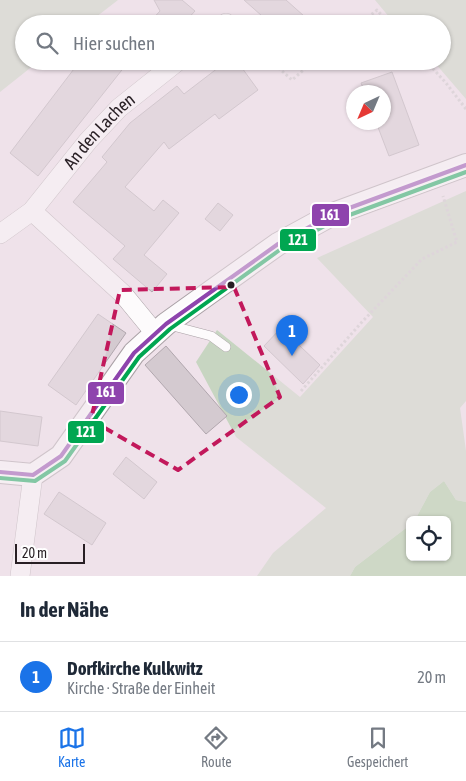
<!DOCTYPE html>
<html lang="de">
<meta charset="utf-8">
<style>
body{margin:0;font-family:"Asap Condensed",sans-serif;background:#f6f6f7;color:#1f2937}
.controls{position:absolute;right:15px;bottom:15px;display:grid;overflow:hidden;border-radius:8px;box-shadow:0 1px 4px #0004}
.controls button{width:45px;height:45px;display:grid;place-items:center;padding:0;border:0;border-bottom:1px solid #e0e1e3;background:#fff;color:#1f2937;font:25px sans-serif}
.compass{position:absolute;left:346px;top:85px;width:45px;height:45px;border-radius:50%;background:#fff;box-shadow:0 1px 4px #0004;rotate:224deg}
.scale{position:absolute;left:15px;bottom:12px;width:70px;box-sizing:border-box;padding-left:5px;border:2px solid #281f24;border-top:0;font-size:14px;line-height:18px;white-space:nowrap;color:#281f24;-webkit-text-stroke:4px #fff;paint-order:stroke}
.you{position:absolute;left:238px;top:394px;width:18px;height:18px;margin:-12px;border:4px solid #fff;border-radius:50%;background:#1a73e8;box-shadow:0 0 0 8px #1a73e833}
.badge{display:grid;place-items:center;width:32px;height:32px;border-radius:50%;background:#1a73e8;color:#fff;font-size:16px;font-weight:700}
.pin{position:absolute;translate:-50% -41px;filter:drop-shadow(0 1px 2px #0008)}
.pin::after{content:'';position:absolute;top:26px;width:18px;height:15px;background:inherit;clip-path:polygon(0 0,100% 0,50% 100%)}
.list{margin:0;padding:0;list-style:none}
h2{display:flex;justify-content:space-between;align-items:center;height:65px;margin:0;padding:0 20px;font-size:21px}
h2 small{font-size:16px;font-weight:400;color:#747a83}
.list li{display:grid;grid-template-columns:32px 1fr auto;gap:15px;align-items:center;box-sizing:border-box;height:70px;padding:0 20px;border-top:1px solid #e0e1e3}
.list b{display:block;font-size:19px;white-space:nowrap}
.list p{margin:0;font-size:16px;white-space:nowrap;color:#747a83}
.list em{font-size:16px;font-style:normal;color:#747a83}
.icon{flex:none;width:28px;height:28px;fill:none;stroke:currentColor;stroke-width:2;stroke-linecap:round;stroke-linejoin:round}
.map{position:relative;flex:none;width:466px;height:576px;overflow:hidden}
.search{position:absolute;background:#fff;box-shadow:0 1px 4px #0004;left:15px;right:15px;top:15px;height:55px;display:flex;align-items:center;gap:12px;box-sizing:border-box;padding:0 18px;border-radius:28px;color:#747a83;font-size:19px}
.sheet{height:135px;background:#fff}
nav{display:flex;justify-content:space-around;align-items:center;box-sizing:border-box;height:70px;border-top:1px solid #e0e1e3;background:#fff;font-size:14px;color:#747a83}
nav a{display:grid;justify-items:center;gap:2px}
nav .on{color:#1a73e8}
.map>svg:first-child{display:block}
.green{fill:#c7d5c1}
.water{fill:#a6cc9c}
.building{fill:#d4cad0;stroke:#b1a7ae}
.lines{fill:none;stroke-linecap:round;stroke-linejoin:round}
.service-casing{stroke:#aaa1a6;stroke-width:10}
.minor-casing{stroke:#aaa1a6;stroke-width:20}
.tertiary-casing{stroke:#aaa1a6;stroke-width:24}
.path{stroke:#cac5c8;stroke-width:3;stroke-dasharray:2.5 2.5;stroke-linecap:butt}
.service{stroke:#fdfbfc;stroke-width:9}
.minor{stroke:#fdfbfc;stroke-width:19}
.tertiary{stroke:#fdfbfc;stroke-width:22}
.bus-1-casing{stroke:#fff;stroke-width:8}
.bus-2-casing{stroke:#fff;stroke-width:8}
.bus-1{stroke:#8e44ad;stroke-width:4}
.bus-2{stroke:#00a651;stroke-width:4}
.marked{fill:none;stroke:#c2185b;stroke-width:4;stroke-dasharray:10 6;stroke-linejoin:round}
.bus-dot{fill:#281f24;stroke:#fff;stroke-width:2}
.labels{text-anchor:middle;stroke-width:5;stroke-linejoin:round;paint-order:stroke}
.street-label{font-size:18px;fill:#281f24;stroke:#fff}
.line-badge{stroke:#fff;stroke-width:2}
.badge-label{font-size:14px;text-anchor:middle;font-weight:bold;fill:#fff}
</style>
<div class="map">
<svg width="466" height="576" viewBox="0 0 466 576">
<rect width="100%" height="100%" fill="#efe2ea"/>
<path class="green" d="M0,0H118L87,24H24V61H39L0,92Z
M375,0H466V99L435,63L431,66L427,61H442V24H395Z
M466,191V401L460,408L466,451V502L456,500L444,481L430,492L415,520H410V525L355,567L350,576H257L273,553L326,508L236,437L196,362L217,330L300,397L373,317L317,258Z"/>
<path class="water" d="M444,481L456,500L466,502V576H350L355,567L410,525V557H447V520H415L430,492Z"/>
<path class="building" d="M154,0H182L195,11L183,24H148L160,11Z
M244,0H286L313,24H271Z
M80,61H129L38,176L10,153Z
M227,61H237L258,90L219,119L215,114L169,149L164,142L125,187L154,211L163,200L179,213L144,255L167,274L152,292L113,259L125,246L73,202L107,162L102,157L130,123L177,86L184,94Z
M392,72L419,145L389,156L376,122H384V92H365L361,83Z
M218,203L233,215L220,231L205,219Z
M98,314L126,333L76,405L48,385Z
M281,328L320,365L303,384L264,346Z
M166,346L227,416L206,434L145,365Z
M0,411L42,417L38,446L0,441Z
M126,457L157,482L144,499L113,474Z
M59,492L106,523L92,545L44,514Z"/>
<g class="lines">
<defs>
<path id="service" d="M169,325L211,336L226,347"/>
<g id="minor">
<path d="M225,24L226,23"/>
<path d="M32,211L123,294L155,333"/>
<path id="s1" d="M0,234L32,211L88,141L119,108L178,61"/>
<path d="M20,576L33,475"/>
</g>
<path id="tertiary" d="M0,472L33,475L61,456L134,353L166,324L212,291L278,244L333,214L466,165"/>
</defs>
<use href="#service" class="service-casing"/>
<use href="#minor" class="minor-casing"/>
<use href="#tertiary" class="tertiary-casing"/>
<path class="path" d="M360,24L377,10L390,24
M271,61L292,80L314,61
M426,61L446,83L466,109
M301,391L361,323L422,259L457,242L443,196"/>
<use href="#service" class="service"/>
<use href="#minor" class="minor"/>
<use href="#tertiary" class="tertiary"/>
<defs>
<path id="bus-1" d="M0,472L33,475L61,456L134,353L166,324L278,244L333,214L466,165"/>
<path id="bus-2" d="M0,478L35,481L65,461L139,357L170,329L281,249L336,220L466,172"/>
</defs>
<use href="#bus-1" class="bus-1-casing"/>
<use href="#bus-2" class="bus-2-casing"/>
<use href="#bus-1" class="bus-1"/>
<use href="#bus-2" class="bus-2"/>
</g>
<path d="M0 0H466V576H0ZM234,287L280,397L178,470L91,420L120,290Z" fill="#efe2ea" fill-opacity=".55" fill-rule="evenodd"/>
<path class="marked" d="M234,287L280,397L178,470L91,420L120,290Z"/>
<circle class="bus-dot" cx="231" cy="285" r="4.5"/>
<g class="labels">
<g class="street-label">
<text dy="6" stroke="none"><textPath href="#s1" startOffset="144">An den Lachen</textPath></text>
</g>
</g>
<g class="line-badge">
<rect x="311" y="203" width="39" height="24" rx="5" fill="#8e44ad"/>
<rect x="279" y="228" width="38" height="24" rx="5" fill="#00a651"/>
<rect x="87" y="381" width="38" height="24" rx="5" fill="#8e44ad"/>
<rect x="67" y="420" width="38" height="24" rx="5" fill="#00a651"/>
</g>
<g class="badge-label">
<text x="330" y="220">161</text>
<text x="298" y="245">121</text>
<text x="106" y="397">161</text>
<text x="86" y="437">121</text>
</g>
</svg>
<div class="controls">
<button><svg class="icon" aria-label="locate" viewBox="0 0 24 24"><circle cx="12" cy="12" r="6"/><path d="M12 2v4M12 18v4M2 12h4M18 12h4"/></svg></button>
</div>
<svg class="compass" viewBox="-18 -18 36 36"><path d="M0-13l5 13h-10z" fill="#e53935"/><path d="M0 13l5-13h-10z" fill="#747a83"/></svg>
<div class="scale">20 m</div>
<div class="you"></div>
<div class="pin badge" style="left:292px;top:356px">1</div>
<div class="search"><svg class="icon" aria-label="search" viewBox="0 0 24 24"><circle cx="10" cy="10" r="6"/><path d="M15 15l6 6"/></svg>Hier suchen</div>
</div>
<section class="sheet">
<h2>In der Nähe<small></small></h2>
<ul class="list">
<li><span class="badge">1</span><div><b>Dorfkirche Kulkwitz</b><p>Kirche · Straße der Einheit</p></div><em>20 m</em></li>
</ul>
</section>
<nav>
<a class="on"><svg class="icon" aria-label="map" viewBox="0 0 24 24"><path d="M3 6l6-2 6 2 6-2v14l-6 2-6-2-6 2zM9 4v14M15 6v14"/></svg>Karte</a>
<a><svg class="icon" aria-label="directions" viewBox="0 0 24 24"><path d="M12 3l9 9-9 9-9-9zM9 14v-3h6M13 9l2 2-2 2"/></svg>Route</a>
<a><svg class="icon" aria-label="saved" viewBox="0 0 24 24"><path d="M7 4h10v16l-5-4-5 4z"/></svg>Gespeichert</a>
</nav>
